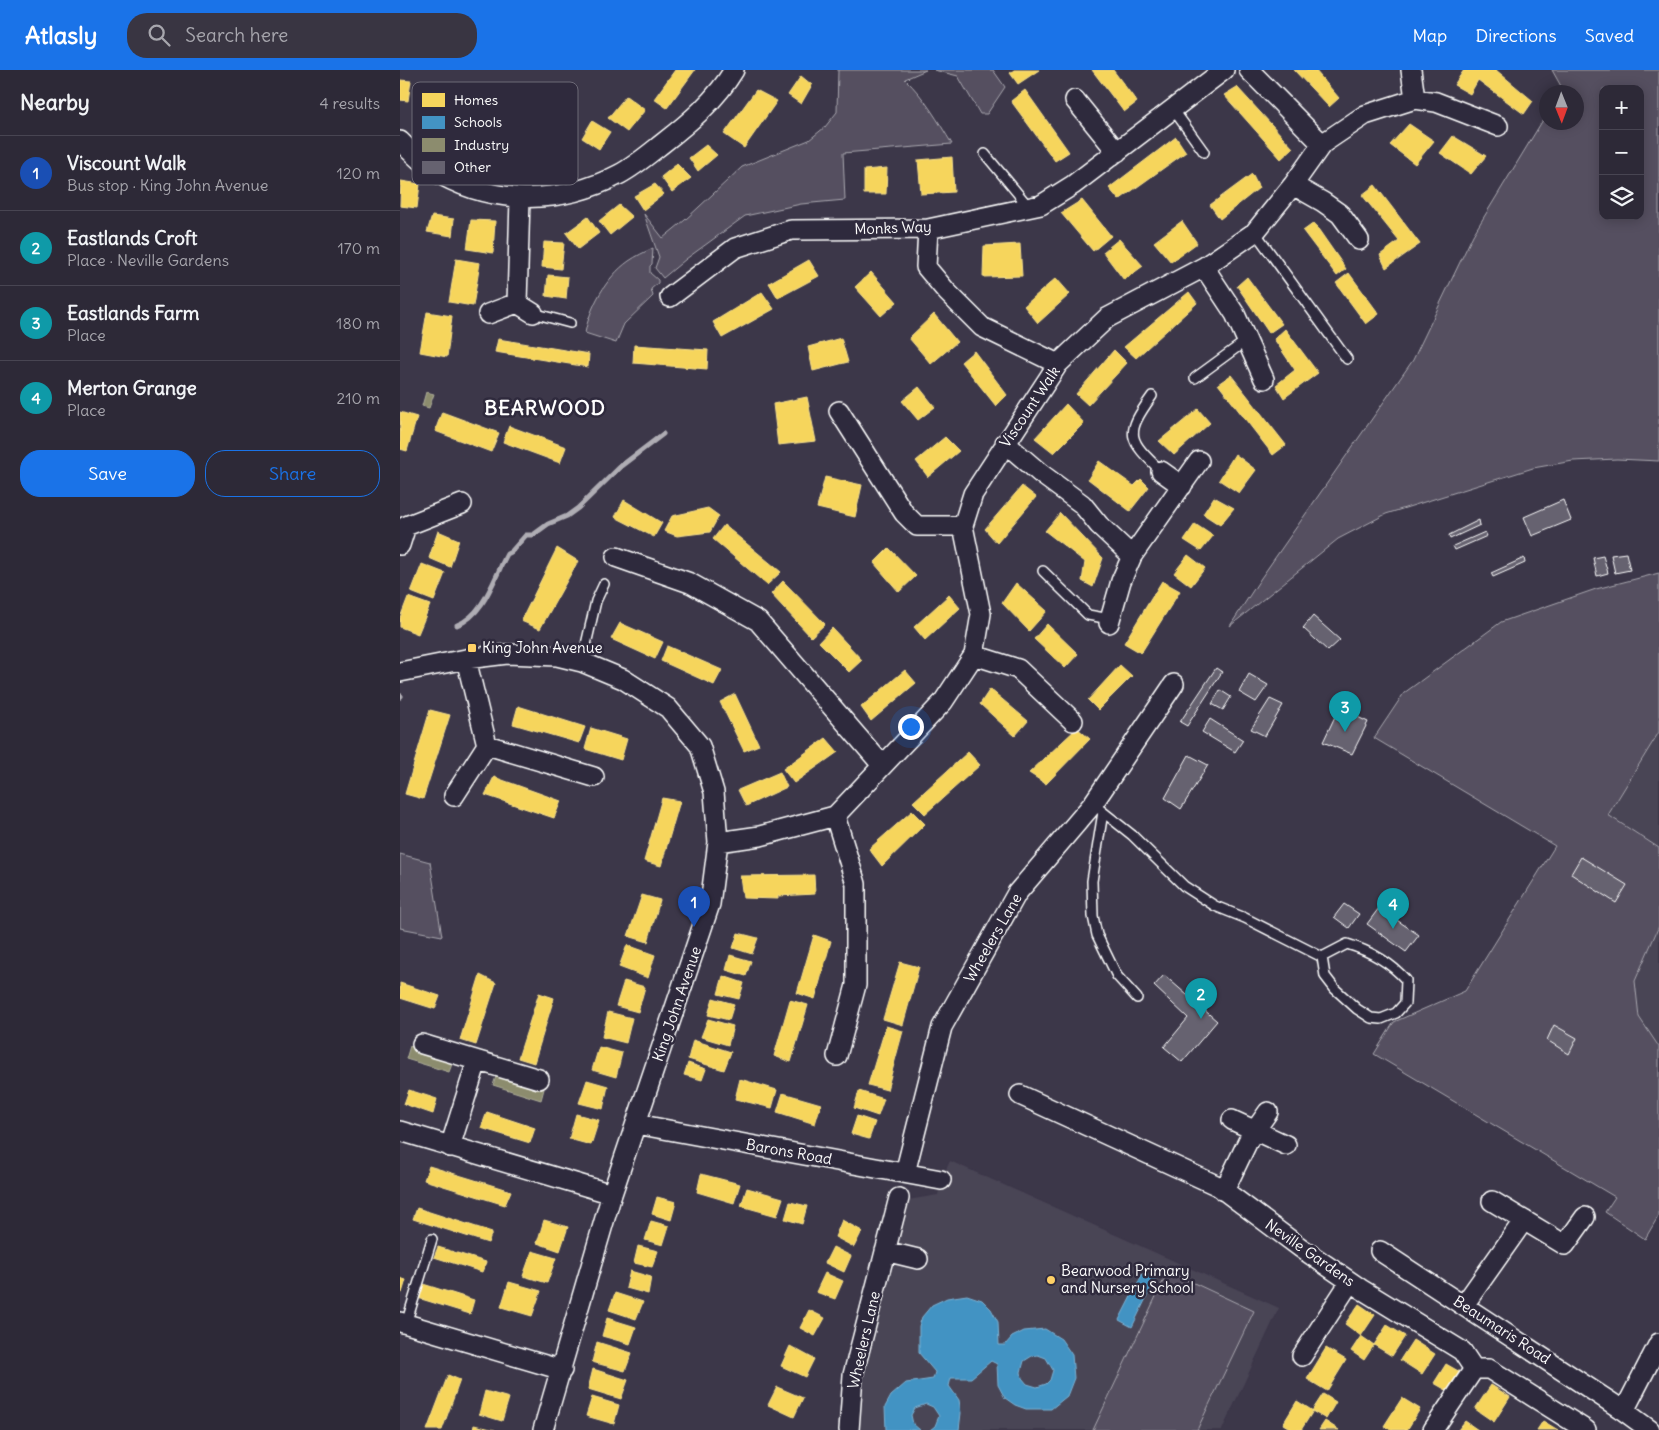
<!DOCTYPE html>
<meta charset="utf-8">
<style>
body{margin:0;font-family:Delius,sans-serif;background:#393542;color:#f1f3f6}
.controls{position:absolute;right:15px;top:15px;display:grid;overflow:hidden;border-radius:10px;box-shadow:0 2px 12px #0003}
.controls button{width:45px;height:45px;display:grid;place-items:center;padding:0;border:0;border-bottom:1px solid #484552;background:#2d2937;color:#f1f3f6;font:25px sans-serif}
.compass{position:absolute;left:1139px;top:15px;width:45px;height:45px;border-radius:50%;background:#2d2937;box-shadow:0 2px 12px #0003;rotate:179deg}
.you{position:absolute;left:510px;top:656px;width:18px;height:18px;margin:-12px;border:4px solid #fff;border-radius:50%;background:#1a73e8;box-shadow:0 0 0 8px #1a73e833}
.badge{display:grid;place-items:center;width:32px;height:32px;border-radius:50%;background:#1a73e8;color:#fff;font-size:16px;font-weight:700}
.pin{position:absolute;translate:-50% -41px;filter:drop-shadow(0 1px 2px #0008)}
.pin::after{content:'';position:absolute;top:26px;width:18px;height:15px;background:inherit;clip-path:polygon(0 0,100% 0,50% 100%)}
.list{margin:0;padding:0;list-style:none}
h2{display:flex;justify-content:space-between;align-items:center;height:65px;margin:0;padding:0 20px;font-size:21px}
h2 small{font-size:16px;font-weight:400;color:#a7a6ad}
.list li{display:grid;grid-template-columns:32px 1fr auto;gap:15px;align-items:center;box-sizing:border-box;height:75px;padding:0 20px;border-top:1px solid #484552}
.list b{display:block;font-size:19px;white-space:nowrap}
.list p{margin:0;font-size:16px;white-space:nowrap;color:#a7a6ad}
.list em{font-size:16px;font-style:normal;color:#a7a6ad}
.actions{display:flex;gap:10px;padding:15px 20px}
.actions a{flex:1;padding:11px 0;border:1px solid #1a73e8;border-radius:20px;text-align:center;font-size:18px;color:#1a73e8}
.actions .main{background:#1a73e8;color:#fff}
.icon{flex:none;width:28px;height:28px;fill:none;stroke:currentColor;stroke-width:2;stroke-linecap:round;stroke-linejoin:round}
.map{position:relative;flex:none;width:1259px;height:1360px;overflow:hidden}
header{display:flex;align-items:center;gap:30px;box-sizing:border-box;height:70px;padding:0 25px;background:#1a73e8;color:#fff}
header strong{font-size:24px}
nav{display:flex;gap:28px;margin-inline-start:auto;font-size:18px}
.search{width:350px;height:45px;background:#393542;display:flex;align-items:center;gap:12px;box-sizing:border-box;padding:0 18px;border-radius:20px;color:#a7a6ad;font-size:19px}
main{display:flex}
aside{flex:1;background:#2d2937}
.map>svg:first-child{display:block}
.built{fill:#494455}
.green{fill:#555060;stroke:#aaa8b0;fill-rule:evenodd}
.homes{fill:#f6d55c;stroke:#f9e28d}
.schools{fill:#4393c3;stroke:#7bb3d5;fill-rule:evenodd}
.industry{fill:#8c8c6e;stroke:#aeae9a}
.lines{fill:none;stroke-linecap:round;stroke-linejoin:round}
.stream{stroke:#afadb4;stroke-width:5}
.building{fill:#666270;stroke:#fff}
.service-casing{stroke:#fff;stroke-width:12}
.minor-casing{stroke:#fff;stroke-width:22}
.service{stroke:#2f2a3d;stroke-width:9}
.minor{stroke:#2f2a3d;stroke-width:19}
.poi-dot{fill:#ffd166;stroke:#2f2a3d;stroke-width:2}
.labels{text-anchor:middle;stroke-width:5;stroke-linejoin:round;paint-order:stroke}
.street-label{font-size:15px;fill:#fff;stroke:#2f2a3d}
.poi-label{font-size:15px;fill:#fff;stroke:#2f2a3d;text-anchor:start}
.district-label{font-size:20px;font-weight:bold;letter-spacing:1px;fill:#fff;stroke:#2f2a3d}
.key{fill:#2f2a3d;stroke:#6d6a77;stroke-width:1}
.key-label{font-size:14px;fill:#fff}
</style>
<header>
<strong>Atlasly</strong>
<div class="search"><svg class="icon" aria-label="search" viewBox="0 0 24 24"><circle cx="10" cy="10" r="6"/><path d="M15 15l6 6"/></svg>Search here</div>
<nav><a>Map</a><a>Directions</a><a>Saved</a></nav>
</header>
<main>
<aside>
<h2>Nearby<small>4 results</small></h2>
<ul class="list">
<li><span class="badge" style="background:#1a4fb4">1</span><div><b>Viscount Walk</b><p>Bus stop · King John Avenue</p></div><em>120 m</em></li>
<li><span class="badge" style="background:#0f9aa8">2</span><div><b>Eastlands Croft</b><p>Place · Neville Gardens</p></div><em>170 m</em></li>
<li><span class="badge" style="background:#0f9aa8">3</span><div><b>Eastlands Farm</b><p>Place</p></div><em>180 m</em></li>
<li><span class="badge" style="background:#0f9aa8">4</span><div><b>Merton Grange</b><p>Place</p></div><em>210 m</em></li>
</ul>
<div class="actions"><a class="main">Save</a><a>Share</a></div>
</aside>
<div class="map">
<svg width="1259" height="1360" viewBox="0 0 1259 1360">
<rect width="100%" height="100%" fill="#3c3749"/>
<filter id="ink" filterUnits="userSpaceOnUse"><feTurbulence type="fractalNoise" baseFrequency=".02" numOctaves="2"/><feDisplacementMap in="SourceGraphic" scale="10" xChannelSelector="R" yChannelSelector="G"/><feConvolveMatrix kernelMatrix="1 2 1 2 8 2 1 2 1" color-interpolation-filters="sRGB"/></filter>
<g filter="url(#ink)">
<path class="built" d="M1259,662V778L1208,745Z
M1259,856V977L1239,947L1235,911Z
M550,1091L879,1238L822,1360H458L462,1309L508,1130L538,1125L541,1110Z"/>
<path class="green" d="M438,0H526L505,9C525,28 538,51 552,74L443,83L445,130L401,134L345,146L286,189L263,208L255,198L259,187L244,144L263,168L285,150L342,97L409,70L425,57L437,42Z
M534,0H593L605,17L587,44H580L558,6Z
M1152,0H1259V391L1217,389L1173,391L1133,398L986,444L938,469L830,556L861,508L1013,290L1073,165L1146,45V52H1176V22H1160L1162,18ZM1203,19H1240V146H1203Z
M253,178L252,194L250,196V203L258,210V213L251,219L253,226L224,254L216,273L185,263C190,237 206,207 229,191C236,186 245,182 253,178Z
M1259,503V662L1208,745L1259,778V856L1235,911L1239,947L1259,977V1145L1245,1169L1205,1142L1215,1127L974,984L994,952L1065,921L1155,776L974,668L1004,623L1101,552L1196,519Z
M0,784L30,792L42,866L0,858Z
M768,1201L854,1241L797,1360H693Z"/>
<path class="homes" d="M275,0H295L267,38L254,29Z
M614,0H639L618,14L610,3Z
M692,0H713L737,32L724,42Z
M894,0H915L939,28L929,37Z
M1064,0H1096L1133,31L1124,44L1078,10L1070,24L1054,15Z
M401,6L412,15L401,34L388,25Z
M0,10L11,11L8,31L0,30Z
M837,17L893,78L881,89L824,25Z
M356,20L377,31L344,78L324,64Z
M625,20L669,82L655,91L611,31Z
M226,26L245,40L227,62L208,48Z
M192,51L210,62L199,79L182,68Z
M1009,54L1034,71L1015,94L990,75Z
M1053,66L1086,86L1071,104L1040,83Z
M776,67L786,82L719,130L709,118Z
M306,75L317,85L298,101L289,88Z
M552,87L554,122L521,124L518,90Z
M277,94L291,108L272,122L261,107Z
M487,98L486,124H464V100Z
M852,104L859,118L820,149L810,135Z
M1,111L20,114L17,138L0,136Z
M255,114L264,124L243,140L234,126Z
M975,115L1020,174L986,198L980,185L999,171L962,125Z
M682,130L711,166L693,181L661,143Z
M219,135L232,147L210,165L199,151Z
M32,146L54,149L52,166L27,162Z
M188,147L199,163L178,179L166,163Z
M71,150L95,151L93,183L67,179Z
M782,151L797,173L771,192L754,172Z
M914,153L946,199L937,206L903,161Z
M719,169L743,196L724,210L703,182Z
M144,172L164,173L161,199L142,197Z
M620,174L622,206L583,207L584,176Z
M56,189L80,193L73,236L49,232Z
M409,190L419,206L378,228L369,213Z
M471,202L497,232L481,246L455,217Z
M949,203L979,244L966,254L936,213Z
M148,205L168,207L166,229L146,226Z
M847,207L882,254L869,263L837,216Z
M656,208L670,224L638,253L624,236Z
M362,222L374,239L322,268L313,252Z
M789,222L797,233L736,288L724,277Z
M27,242L52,246L47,287L20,282Z
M534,244L557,272L531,294L509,268Z
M885,259L918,303L884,328L876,315L895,300L874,269Z
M441,268L448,292L413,301L408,277Z
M98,269L189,284L188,297L95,282Z
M234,275L308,280L307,299L233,293Z
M714,280L727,293L688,335L676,324Z
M574,281L607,325L596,336L561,292Z
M831,305L886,375L873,385L818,314Z
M519,317L535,337L518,350L502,331Z
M407,327L416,371L378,375L373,334Z
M666,334L684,353L654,383L635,368Z
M798,339L810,353L774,385L759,371Z
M0,342L17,347L7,381L0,379Z
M42,342L99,363L91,382L35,361Z
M109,356L166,377L160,393L103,372Z
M545,367L559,381L528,407L516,391Z
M835,384L856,400L839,423L819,410Z
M699,391L734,416L741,409L749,417L730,441L688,409Z
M425,407L462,415L455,447L417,438Z
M622,416L636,427L597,473L585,459Z
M814,427L834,438L820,455L803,444Z
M224,430L262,453L254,467L215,447Z
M308,438L319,446L310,462L277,466L264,461L272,446Z
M660,443L703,488L693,517L682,511L685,492L645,461Z
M795,454L813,466L801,481L784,470Z
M324,455L381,502L367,515L313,469Z
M38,461L59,470L50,497L29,488Z
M157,478L178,491L140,559L121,551Z
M489,478L516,506L499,522L474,493Z
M788,485L805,498L791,516L774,503Z
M22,494L45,503L34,531L11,522Z
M383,511L425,554L411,567L371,524Z
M762,511L780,521L741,583L724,573Z
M616,513L647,541L629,561L602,533Z
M549,525L560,538L525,570L514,557Z
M8,527L30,535L18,564L0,557V548Z
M220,553L263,572L255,589L211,569Z
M647,554L678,584L665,598L634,569Z
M432,558L462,590L449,602L419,572Z
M267,576L322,600L314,615L261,591Z
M720,595L732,606L698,640L688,630Z
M505,600L516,613L471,651L461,637Z
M590,619L628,651L615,666L580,634Z
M335,624L359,675L344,681L320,632Z
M118,636L185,657L179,673L113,654Z
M30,640L50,645L23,729L5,724Z
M191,658L227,669L221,690L185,679Z
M677,658L690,669L646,714L629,703Z
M426,668L438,682L394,713L383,699Z
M568,682L580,695L525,744L513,732Z
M380,702L387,717L346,736L338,720Z
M94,707L161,731L154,748L85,725Z
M262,728L280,731L261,796L244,791Z
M512,741L525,754L482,796L469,779Z
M414,805L415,824L378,826V829L343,828L340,806Z
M242,825L260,830L248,872L228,866Z
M338,863L358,868L352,884L333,878Z
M414,865L431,871L415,929L397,923Z
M227,875L255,885L248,908L219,897Z
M330,885L351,891L346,906L326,900Z
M500,892L519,897L503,955L483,949Z
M80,905L96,913L76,975L60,970Z
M323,906L344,913L339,929L318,924Z
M224,911L245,917L238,942L216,936Z
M0,913L40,926L35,939L0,928Z
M139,923L154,928L134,993L118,988Z
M313,928L334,934L329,950L308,945Z
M390,930L408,935L391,992L374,986Z
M208,942L232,948L226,973L202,967Z
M308,949L333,956L328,975L301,967Z
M486,956L503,961L487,1020L468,1015Z
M293,970L331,982L324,1000L288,989Z
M199,977L222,983L216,1007L192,1000Z
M288,993L306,999L302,1010L284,1005Z
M340,1009L377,1020L372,1038L335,1029Z
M187,1010L208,1016L203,1039L179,1033Z
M9,1020L37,1029L33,1044L4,1034Z
M459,1021L484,1029L478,1046L454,1038Z
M383,1023L421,1034L415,1054L377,1042Z
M87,1042L135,1058L130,1073L81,1058Z
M176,1044L199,1050L191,1075L169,1069Z
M457,1046L475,1052L469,1069L451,1064Z
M29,1096L111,1121L105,1135L24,1110Z
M301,1104L340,1114L334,1133L297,1122Z
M347,1118L383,1128L377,1146L341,1136Z
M257,1127L276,1132L271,1150L252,1144Z
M390,1132L407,1136L402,1154L385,1149Z
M17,1138L92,1162L88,1173L13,1149Z
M144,1150L168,1157L160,1181L137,1173Z
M442,1150L462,1161L454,1177L435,1167Z
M251,1151L269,1156L263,1175L245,1170Z
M238,1176L258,1181L252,1197L234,1193Z
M38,1177L86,1192L82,1202L34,1187Z
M433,1177L451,1186L444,1202L425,1193Z
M132,1181L156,1188L147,1213L123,1206Z
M230,1201L251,1207L248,1224L226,1218Z
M425,1203L443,1211L435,1229L416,1222Z
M0,1208L6,1210L2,1223H0Z
M109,1212L141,1221L132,1246L101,1237Z
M23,1214L74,1230L70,1244L18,1228Z
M215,1223L243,1232L236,1249L209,1240Z
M959,1234L975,1245L961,1266L945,1254Z
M409,1240L425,1248L415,1266L400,1258Z
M207,1248L236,1257L230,1274L202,1266Z
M987,1255L1005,1266L992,1286L974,1275Z
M961,1266L974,1275L964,1290L951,1281Z
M1013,1270L1035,1284L1022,1304L1000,1290Z
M197,1272L232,1283L225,1301L192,1292Z
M390,1276L414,1289L405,1307L381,1296Z
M926,1278L946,1290L927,1321L907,1309Z
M1046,1294L1060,1302L1048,1321L1034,1313Z
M193,1299L228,1310L221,1329L188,1319Z
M48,1305L60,1310L42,1360H27Z
M1091,1315L1110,1327L1094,1352L1075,1339Z
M377,1317L403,1328L394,1347L368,1335Z
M85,1321L109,1328L102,1351L79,1344Z
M923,1324L936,1332L926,1349L912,1341Z
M192,1327L219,1335L214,1354L186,1346Z
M1002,1328L1020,1339L1007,1360H991L984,1356Z
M897,1331L913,1341L901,1360H893L883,1354Z
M925,1351L939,1360H919Z
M1065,1351L1078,1360H1058Z
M1143,1351L1158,1360H1137Z
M74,1355L95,1360H73Z"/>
<path class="schools" d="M744,1201L756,1208L732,1257L719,1250Z
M567,1225L582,1230L591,1239L598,1252L599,1275H605L612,1267L624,1261L645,1259L661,1269L672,1285L674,1308L667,1326L651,1339H626L615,1335L605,1328L598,1315L597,1294L591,1291L571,1308H551L549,1316L559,1330L561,1343L559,1360H530L535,1356L539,1346L533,1337L526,1334L515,1338L511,1345L513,1354L520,1360H486L485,1337L491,1326L506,1313L533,1309L535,1302L519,1283V1256L522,1247L532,1235L547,1228ZM638,1285L646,1288L653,1300L650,1310L646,1314L637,1317L627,1314L622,1308L621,1302L624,1291L632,1286Z"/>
<path class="industry" d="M26,322L34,324L29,338L22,336Z
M10,976L54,989L49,1002L6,989Z
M97,1004L144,1019L141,1030L93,1015Z"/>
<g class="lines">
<path class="stream" d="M57,555C84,545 94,508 107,484L111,482L126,465H133L148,454L167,446L178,438L221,396L263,364
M0,627L1,626"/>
</g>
<path class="building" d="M1163,430L1171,450L1132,466L1124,447Z
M1079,450L1080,455L1050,469L1049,465Z
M1085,462L1087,466L1055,480L1053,476Z
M1226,483L1230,500L1215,503L1211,485Z
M1203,486L1208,503L1197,506L1193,488Z
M1124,488L1125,493L1093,507L1091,503Z
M913,546L940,570L928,581L903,558Z
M816,598L822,602L787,656L780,652Z
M849,604L868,615L856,632L839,622Z
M820,620L831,627L823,640L812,634Z
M870,629L883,635L865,666L851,659Z
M939,638L968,652L952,684L923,672Z
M810,649L843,670L835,682L802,662Z
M789,685L808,695L781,739L765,728Z
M1181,787L1227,815L1216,833L1171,804Z
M944,834L959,844L949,858L934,847Z
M979,838L1019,865L1006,882L967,854Z
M764,905L817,951L782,992L764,977L788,948L754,916Z
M1154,955L1177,968L1169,984L1147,970Z"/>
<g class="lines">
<defs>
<path id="service" d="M773,39L804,82
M585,84L629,137
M855,162L947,289
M133,243L170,253
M795,308L847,270
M752,326C724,365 728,369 761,401
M643,501L688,545L710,549
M182,592L196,531L204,514
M693,734L732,765L784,816L815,836L845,848L922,887L947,874C970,881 990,892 1006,910L1005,933L996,943L981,949L971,948L957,939L935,919L925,906L922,887
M703,742L692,811L693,846L697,865L717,906L737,928
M6,1254L32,1169"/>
<path id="minor" d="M849,0L922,74
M1011,0L1015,29
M675,30L717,82
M0,71C10,81 20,91 31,99C90,136 159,136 220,104C235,96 249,84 263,73C290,52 316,30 334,0
M893,115L923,132L940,144L959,170
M528,159L526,197L547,222L582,257L658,294
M804,197L835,244L864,309
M270,227L335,178L391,160L528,159L641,135L673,115L824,0
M117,233L133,243
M88,244L117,233L120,129
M439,341L504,443L517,456H563
M605,373L640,403L682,434L699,455L732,486
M761,401L782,416
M0,475L6,456L62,434
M216,487L290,513L358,551L482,695
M709,553L721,511L732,486L799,391
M574,585L618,599L673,651
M66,589L87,675L194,707
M0,602L66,589L107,584L157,586L182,592L223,609L268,638L300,676L314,722L318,772L310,834L212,1124L143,1360
M54,726L87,675
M435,746L456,814V915L437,986
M318,772L360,766L435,746L543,632L574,585L581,544L563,456L573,424L658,294L707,248L804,197L855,162L893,115L922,74L965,45L1015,29L1036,32L1098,56
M22,974L139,1009
M620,1025L818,1116L901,1178L961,1219L1062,1281L1074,1299H1089L1186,1360
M832,1050L886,1075
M236,1054L541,1110
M0,1061L212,1124
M50,1077L77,991
M505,1103L542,957L617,823L692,735L774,614
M824,1121L849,1069L868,1042
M1092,1131L1165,1175L1185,1147
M485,1181L518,1189
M980,1181L1224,1341L1259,1273
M1064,1235L1124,1150
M0,1252L162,1300
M902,1286L950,1212
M1224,1341L1250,1360
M449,1360L453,1305L499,1128
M1033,1360L1074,1299"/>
</defs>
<use href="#service" class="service-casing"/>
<use href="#minor" class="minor-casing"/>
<use href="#service" class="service"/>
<use href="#minor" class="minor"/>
</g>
</g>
<g class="poi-dot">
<rect x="67" y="573" width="10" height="10" rx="2.5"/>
<circle cx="651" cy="1210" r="5"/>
</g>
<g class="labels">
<g class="street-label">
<text transform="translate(493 158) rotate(-2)" y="5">Monks Way</text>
<text transform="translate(630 337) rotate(-56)" y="5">Viscount Walk</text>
<text transform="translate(593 868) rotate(-60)" y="5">Wheelers Lane</text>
<text transform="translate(277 934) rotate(-71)" y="5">King John Avenue</text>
<text transform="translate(389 1082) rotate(10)" y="5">Barons Road</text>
<text transform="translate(910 1183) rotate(35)" y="5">Neville Gardens</text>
<text transform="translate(1102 1260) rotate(33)" y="5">Beaumaris Road</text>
<text transform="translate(464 1270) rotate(-77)" y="5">Wheelers Lane</text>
</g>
<g class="poi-label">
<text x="82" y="583">King John Avenue</text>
<text x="661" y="1206">Bearwood Primary<tspan x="661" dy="17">and Nursery School</tspan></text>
</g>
<g class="district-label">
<text x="145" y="345">BEARWOOD</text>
</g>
</g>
<rect x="12" y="12" width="166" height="103" rx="8" class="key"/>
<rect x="22" y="23" width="23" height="14" fill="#f6d55c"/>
<rect x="22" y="46" width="23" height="13" fill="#4393c3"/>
<rect x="22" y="68" width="23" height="14" fill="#8c8c6e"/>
<rect x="22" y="91" width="23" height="13" fill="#666270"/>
<g class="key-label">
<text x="54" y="35">Homes</text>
<text x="54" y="57">Schools</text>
<text x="54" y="80">Industry</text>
<text x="54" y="102">Other</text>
</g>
</svg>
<div class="controls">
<button>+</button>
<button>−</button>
<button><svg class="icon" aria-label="layers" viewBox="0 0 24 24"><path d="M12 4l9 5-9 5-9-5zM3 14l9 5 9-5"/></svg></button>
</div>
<svg class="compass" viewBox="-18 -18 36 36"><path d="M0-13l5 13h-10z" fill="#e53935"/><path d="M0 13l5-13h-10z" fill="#a7a6ad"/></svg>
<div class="you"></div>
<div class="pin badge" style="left:294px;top:857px;background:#1a4fb4">1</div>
<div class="pin badge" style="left:801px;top:949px;background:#0f9aa8">2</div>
<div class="pin badge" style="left:945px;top:662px;background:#0f9aa8">3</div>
<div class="pin badge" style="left:993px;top:859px;background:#0f9aa8">4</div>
</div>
</main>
